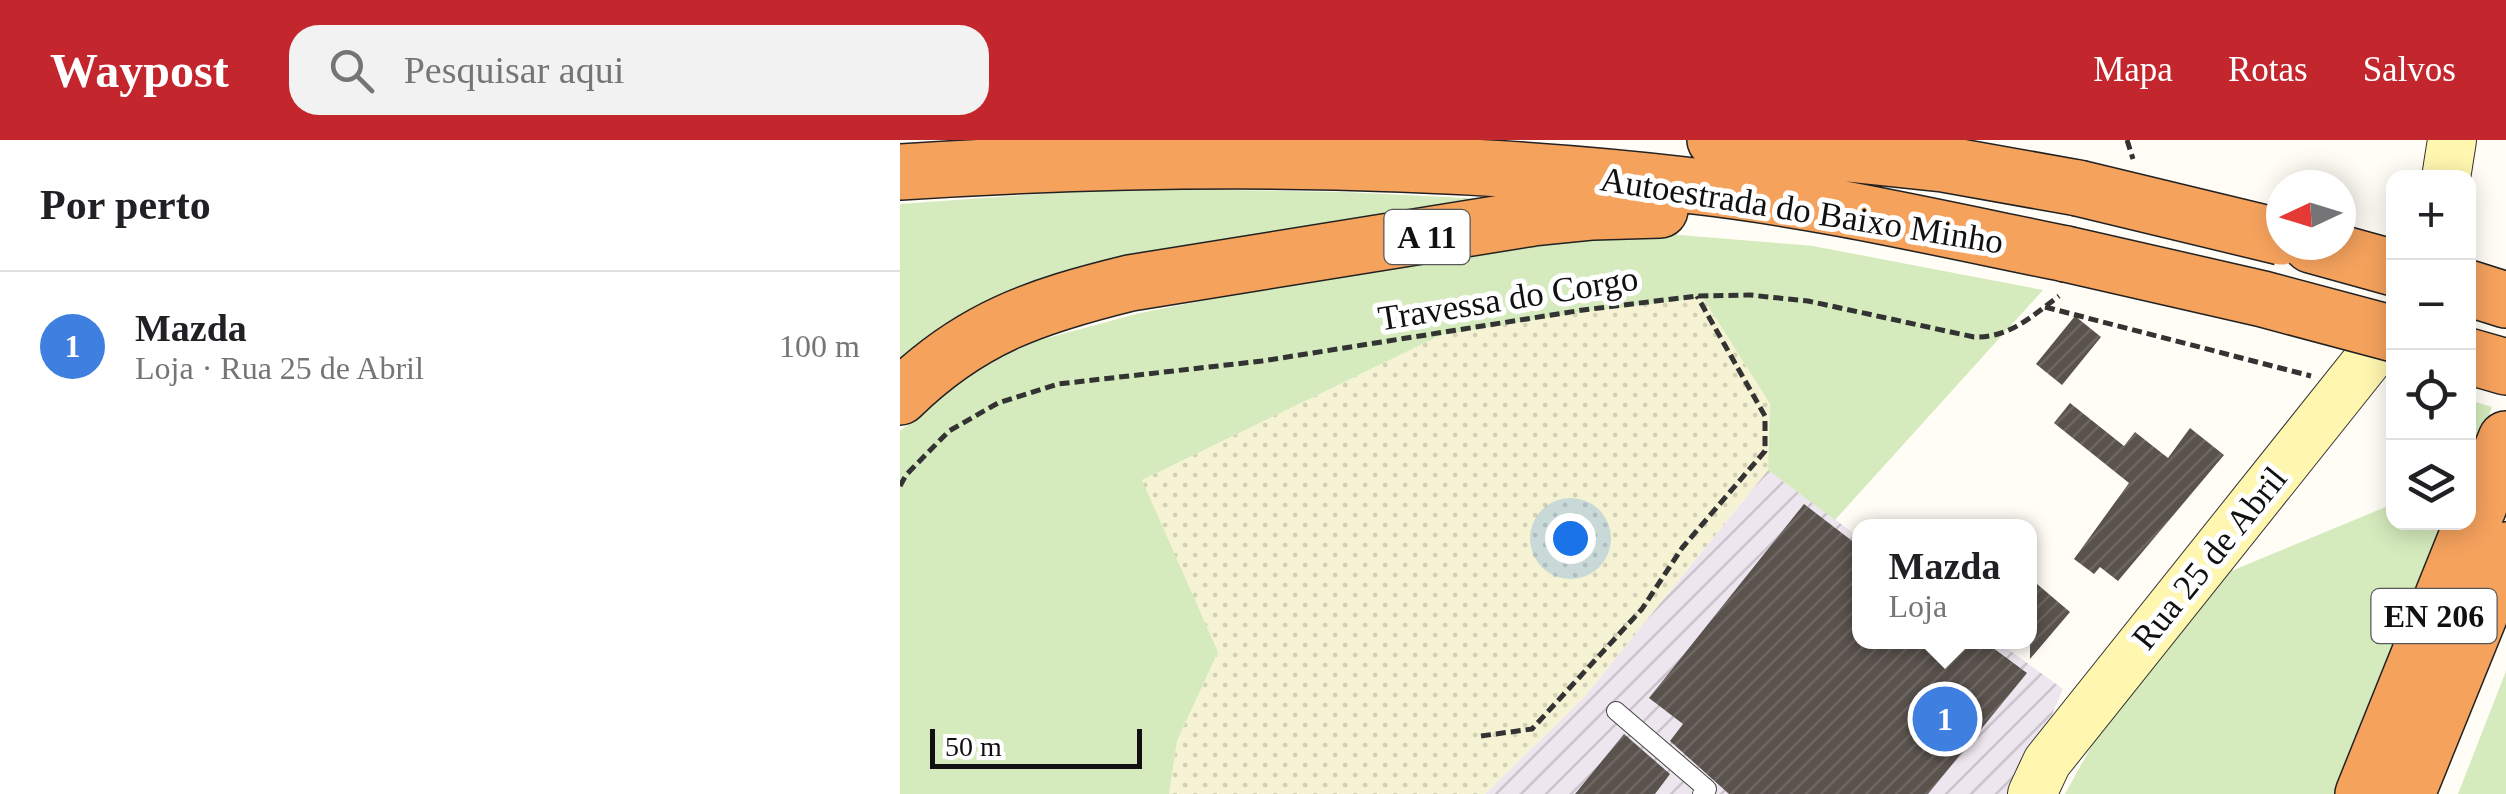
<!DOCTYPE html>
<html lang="pt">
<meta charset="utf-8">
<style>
body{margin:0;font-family:"Times New Roman",serif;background:#f2f2f2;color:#202124}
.controls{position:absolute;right:30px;top:30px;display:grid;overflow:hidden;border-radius:20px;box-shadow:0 5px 25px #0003}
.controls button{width:90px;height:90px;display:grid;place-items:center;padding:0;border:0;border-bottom:2px solid #e0e0e0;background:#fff;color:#202124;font:50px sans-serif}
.compass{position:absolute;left:1366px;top:30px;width:90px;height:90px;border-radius:50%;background:#fff;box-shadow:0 5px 25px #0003;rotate:266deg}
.scale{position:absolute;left:30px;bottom:25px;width:212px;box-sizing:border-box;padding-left:10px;border:5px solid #111;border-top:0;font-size:28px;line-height:35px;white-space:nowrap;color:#111;-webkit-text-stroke:8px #fff;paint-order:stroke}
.you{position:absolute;left:670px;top:398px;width:35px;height:35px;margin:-25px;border:8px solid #fff;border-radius:50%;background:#1a73e8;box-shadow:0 0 0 15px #1a73e833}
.badge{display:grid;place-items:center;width:65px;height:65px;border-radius:50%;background:#c4262e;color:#fff;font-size:32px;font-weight:700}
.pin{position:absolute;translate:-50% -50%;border:5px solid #fff;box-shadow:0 2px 10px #0006}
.popup{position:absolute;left:952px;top:379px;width:185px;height:130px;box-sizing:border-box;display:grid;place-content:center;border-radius:20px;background:#fff;filter:drop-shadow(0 2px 8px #0005);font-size:32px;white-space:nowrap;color:#757577}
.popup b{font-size:38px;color:#202124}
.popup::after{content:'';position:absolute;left:50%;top:100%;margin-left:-20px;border:20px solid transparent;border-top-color:#fff}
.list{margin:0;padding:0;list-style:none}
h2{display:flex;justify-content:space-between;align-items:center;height:130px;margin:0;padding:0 40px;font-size:42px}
h2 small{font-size:32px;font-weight:400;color:#757577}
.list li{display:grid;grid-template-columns:65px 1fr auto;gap:30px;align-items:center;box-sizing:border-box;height:150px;padding:0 40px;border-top:2px solid #e0e0e0}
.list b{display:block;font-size:38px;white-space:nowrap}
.list p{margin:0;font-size:32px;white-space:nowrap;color:#757577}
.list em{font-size:32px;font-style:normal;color:#757577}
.icon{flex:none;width:55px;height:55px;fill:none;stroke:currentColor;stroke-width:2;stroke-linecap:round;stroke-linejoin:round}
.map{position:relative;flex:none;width:1606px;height:654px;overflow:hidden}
header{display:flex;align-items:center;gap:60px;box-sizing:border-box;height:140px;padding:0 50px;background:#c4262e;color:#fff}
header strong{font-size:48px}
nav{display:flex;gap:55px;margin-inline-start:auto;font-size:35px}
.search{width:700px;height:90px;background:#f2f2f2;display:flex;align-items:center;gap:25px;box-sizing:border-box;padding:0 35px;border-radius:30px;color:#757577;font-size:38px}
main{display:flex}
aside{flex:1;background:#fff}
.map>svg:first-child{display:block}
.industrial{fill:url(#industrial-furrows)}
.farmland{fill:url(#farmland-dots)}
.grass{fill:#d5ebbd}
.building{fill:url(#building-hatch)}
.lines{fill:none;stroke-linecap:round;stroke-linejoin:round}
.lane-casing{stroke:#444;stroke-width:20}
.secondary-casing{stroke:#333;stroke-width:50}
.highway-casing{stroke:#222;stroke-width:58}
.path{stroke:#333;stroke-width:5;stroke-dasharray:10 5;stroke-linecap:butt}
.lane{stroke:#fff;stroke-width:18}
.secondary{stroke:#fff6b0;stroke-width:48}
.highway{stroke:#f5a25d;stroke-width:55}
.highway-bridge-casing{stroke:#222;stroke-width:58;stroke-linecap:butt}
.highway-bridge{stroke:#f5a25d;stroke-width:55}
.labels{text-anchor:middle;stroke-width:10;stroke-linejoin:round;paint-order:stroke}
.shield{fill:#fff;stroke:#585858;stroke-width:2.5}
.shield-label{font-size:32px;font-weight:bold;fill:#111}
.street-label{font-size:35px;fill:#111;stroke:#fff}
</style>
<header>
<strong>Waypost</strong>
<div class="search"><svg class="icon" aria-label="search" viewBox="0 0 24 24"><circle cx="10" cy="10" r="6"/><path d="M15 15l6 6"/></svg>Pesquisar aqui</div>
<nav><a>Mapa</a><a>Rotas</a><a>Salvos</a></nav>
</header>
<main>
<aside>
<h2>Por perto<small></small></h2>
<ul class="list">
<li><span class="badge" style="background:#3f7fe0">1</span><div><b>Mazda</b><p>Loja · Rua 25 de Abril</p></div><em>100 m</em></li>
</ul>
</aside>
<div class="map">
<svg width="1606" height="654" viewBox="0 0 1606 654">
<defs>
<pattern id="industrial-furrows" width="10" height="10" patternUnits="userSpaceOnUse" patternTransform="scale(2.5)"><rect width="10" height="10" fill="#eee6ef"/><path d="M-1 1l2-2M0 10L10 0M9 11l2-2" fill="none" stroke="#cbc4cc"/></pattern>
<pattern id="farmland-dots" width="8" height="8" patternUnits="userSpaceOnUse" patternTransform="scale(2.5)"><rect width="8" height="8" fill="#f6f3d4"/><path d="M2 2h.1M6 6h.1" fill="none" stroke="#d2cfb5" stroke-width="1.8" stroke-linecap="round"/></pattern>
<pattern id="building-hatch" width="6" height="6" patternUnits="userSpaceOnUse" patternTransform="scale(2.5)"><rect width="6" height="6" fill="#5a524d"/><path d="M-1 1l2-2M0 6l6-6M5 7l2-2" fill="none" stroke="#6d6662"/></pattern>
</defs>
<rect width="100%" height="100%" fill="#fffdf5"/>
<path class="industrial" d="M868,330L960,398V502H1098L1163,549L1118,654H585L685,556Z"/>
<path class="farmland" d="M803,158L870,264L868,330L685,556L585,654H269L277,601L318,512L241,340L541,195L681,172Z"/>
<path class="grass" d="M270,49L445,52L623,61L143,139C92,159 42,181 0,219V64L195,50Z
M719,90L913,106L1143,150L935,380L868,330L870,264L803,158L681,172L541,195L242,340L318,512L277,601L269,654H0V291L99,211L240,173L538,115Z
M1569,260L1592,267L1569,327Z
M1493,364L1494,382L1546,383L1441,654H1165L1197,596L1312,439Z
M1606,531V654H1558Z"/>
<path class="building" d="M1175,176L1201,197L1162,245L1136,224Z
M1170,263L1224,306L1235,292L1268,318L1290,288L1324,315L1218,441L1200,427L1194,434L1174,419L1229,343L1154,283Z
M904,364L960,407V502H1085L1127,533L1028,654H829L770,601L783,584L749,558Z
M1130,438L1170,472L1130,519Z
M724,594L770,634L755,654H675Z"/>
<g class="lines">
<defs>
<path id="lane" d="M716,571L807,649L802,654"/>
<path id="secondary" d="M1546,38L1552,0
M1132,654L1147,622L1494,187"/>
<path id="highway" d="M815,0L1043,24L1178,48
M0,32C265,15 530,15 794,46C918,60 1043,89 1166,114
M1411,105L1494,128
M1568,148L1606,160
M1568,216L1606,227
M0,257C70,188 136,166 230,143L633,78L693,72L760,70
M1463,654L1606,299
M1507,654L1606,410"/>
</defs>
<use href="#lane" class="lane-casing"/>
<use href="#secondary" class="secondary-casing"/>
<use href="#highway" class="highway-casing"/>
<path class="path" d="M1227,0L1233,19
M1145,167L1411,236
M0,346L6,335L49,291L98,263L158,244L362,221L683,170L797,156L850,155L908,161L1074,197C1109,198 1131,177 1159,156
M581,596L632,589L742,469L782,408L865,311V276L797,156"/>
<use href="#lane" class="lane"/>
<use href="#secondary" class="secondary"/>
<use href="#highway" class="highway"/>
<defs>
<path id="highway-bridge" d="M1178,48L1381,97
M1166,114L1363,159L1494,194"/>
</defs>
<use href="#highway-bridge" class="highway-bridge-casing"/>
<use href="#highway-bridge" class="highway-bridge"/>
</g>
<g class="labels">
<g class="shield">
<rect x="484.5" y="70" width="85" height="54" rx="8"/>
<rect x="1471.5" y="449" width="125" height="54" rx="8"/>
</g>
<g class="shield-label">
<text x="527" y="108">A 11</text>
<text x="1534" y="487">EN 206</text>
</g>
<g class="street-label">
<text transform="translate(902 70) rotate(9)" y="12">Autoestrada do Baixo Minho</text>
<text transform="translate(608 158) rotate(-9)" y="12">Travessa do Corgo</text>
<text transform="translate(1309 418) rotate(-51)" y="12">Rua 25 de Abril</text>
</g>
</g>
</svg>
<div class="controls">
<button>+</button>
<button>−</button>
<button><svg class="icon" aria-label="locate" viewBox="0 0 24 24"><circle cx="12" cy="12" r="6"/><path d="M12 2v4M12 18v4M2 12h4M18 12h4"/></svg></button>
<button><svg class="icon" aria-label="layers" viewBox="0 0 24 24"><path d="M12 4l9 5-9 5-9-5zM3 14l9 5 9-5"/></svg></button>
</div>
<svg class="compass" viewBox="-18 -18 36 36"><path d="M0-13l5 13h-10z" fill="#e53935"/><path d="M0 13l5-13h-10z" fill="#757577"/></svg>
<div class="scale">50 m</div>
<div class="you"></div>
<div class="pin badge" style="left:1045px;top:579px;background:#3f7fe0">1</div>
<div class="popup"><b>Mazda</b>Loja</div>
</div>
</main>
